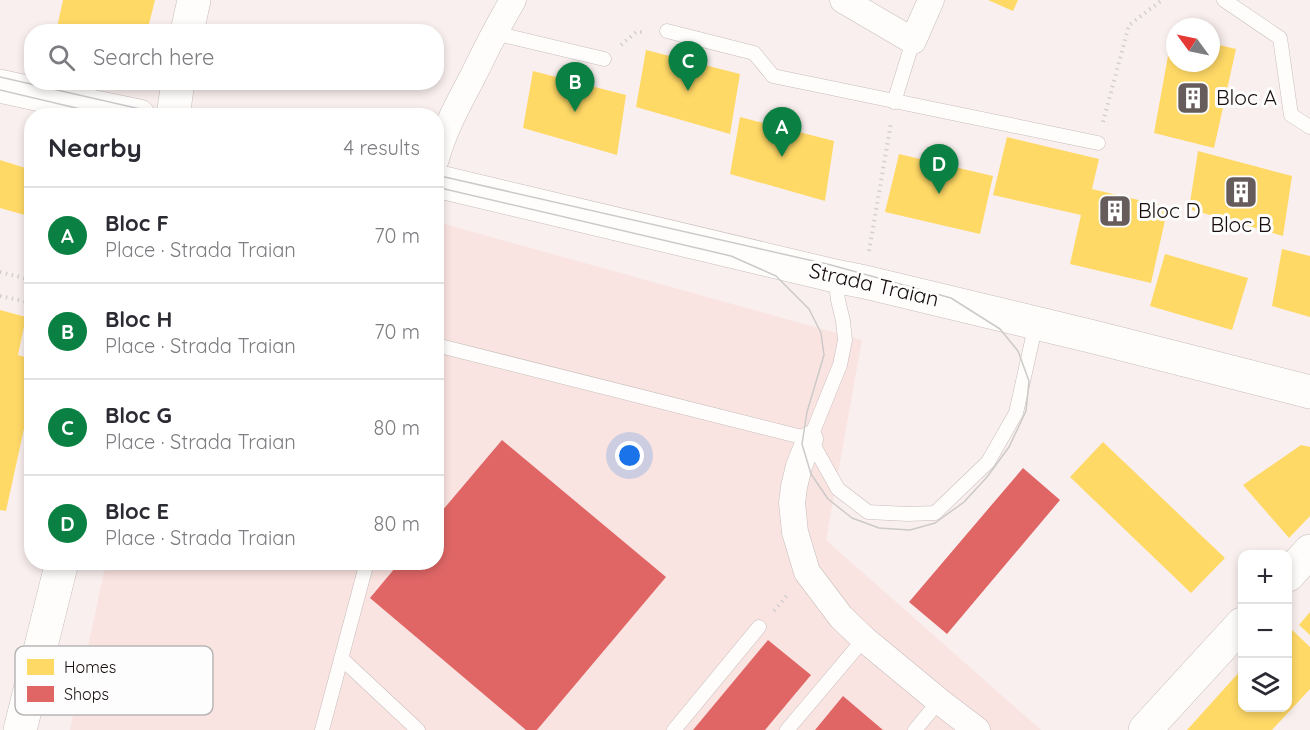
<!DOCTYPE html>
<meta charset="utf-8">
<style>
body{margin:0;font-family:Quicksand,sans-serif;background:#f7f7f7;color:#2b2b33}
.controls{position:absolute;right:18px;bottom:18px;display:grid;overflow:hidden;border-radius:12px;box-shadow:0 3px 9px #0003}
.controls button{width:54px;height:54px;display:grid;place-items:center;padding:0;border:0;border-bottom:2px solid #e1e1e2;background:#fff;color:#2b2b33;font:30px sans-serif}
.compass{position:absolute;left:1166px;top:18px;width:54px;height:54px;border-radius:50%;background:#fff;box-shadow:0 3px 9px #0003;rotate:303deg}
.you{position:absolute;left:630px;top:456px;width:21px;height:21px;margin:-15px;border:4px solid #fff;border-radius:50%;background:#1a73e8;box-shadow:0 0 0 9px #1a73e833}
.badge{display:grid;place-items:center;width:39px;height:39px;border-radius:50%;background:#0b8043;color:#fff;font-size:20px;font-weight:700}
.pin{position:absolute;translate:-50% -50px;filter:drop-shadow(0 2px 3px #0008)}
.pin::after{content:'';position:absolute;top:32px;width:21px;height:18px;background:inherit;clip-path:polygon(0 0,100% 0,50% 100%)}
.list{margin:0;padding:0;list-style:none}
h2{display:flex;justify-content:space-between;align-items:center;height:78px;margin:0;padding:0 24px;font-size:26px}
h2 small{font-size:20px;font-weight:400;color:#7c7c81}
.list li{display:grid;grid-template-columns:39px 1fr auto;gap:18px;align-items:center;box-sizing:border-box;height:96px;padding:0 24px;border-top:2px solid #e1e1e2}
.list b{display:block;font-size:22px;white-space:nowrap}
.list p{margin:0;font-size:20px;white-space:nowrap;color:#7c7c81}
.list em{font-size:20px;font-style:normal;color:#7c7c81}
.icon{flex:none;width:33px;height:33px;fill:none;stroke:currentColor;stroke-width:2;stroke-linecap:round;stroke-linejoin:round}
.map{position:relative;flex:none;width:1310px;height:730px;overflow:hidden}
.search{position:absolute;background:#fff;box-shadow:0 3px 9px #0003;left:24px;top:24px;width:420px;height:66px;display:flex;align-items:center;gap:15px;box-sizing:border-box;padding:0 21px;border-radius:24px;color:#7c7c81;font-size:22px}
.panel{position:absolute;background:#fff;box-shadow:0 3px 9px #0003;left:24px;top:108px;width:420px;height:462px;border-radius:24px}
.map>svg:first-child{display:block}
.built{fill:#fae4e1}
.homes{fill:#ffd966}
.shops{fill:#e06666}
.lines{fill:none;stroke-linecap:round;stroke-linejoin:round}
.lane-casing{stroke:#c7bdbb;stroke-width:15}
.street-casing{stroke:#c7bdbb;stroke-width:27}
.secondary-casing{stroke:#c7bdbb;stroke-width:34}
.path{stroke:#d3d0cf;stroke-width:4;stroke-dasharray:1.5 4.5;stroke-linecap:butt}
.lane{stroke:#fefdfc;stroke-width:14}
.street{stroke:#fefdfc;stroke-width:26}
.secondary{stroke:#fefdfc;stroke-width:33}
.tram{stroke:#ccc9c9;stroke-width:1.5}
.labels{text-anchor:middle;stroke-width:6;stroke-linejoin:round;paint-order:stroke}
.poi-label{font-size:21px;fill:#170d0c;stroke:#fdfdfd;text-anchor:start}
.street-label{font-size:21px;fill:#170d0c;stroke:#fdfdfd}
.key{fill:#fdfdfd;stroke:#b8b5b5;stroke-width:1.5}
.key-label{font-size:16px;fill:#170d0c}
</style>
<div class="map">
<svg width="1310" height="730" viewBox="0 0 1310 730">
<rect width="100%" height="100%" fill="#f9efee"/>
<path class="built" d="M437,222L862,340L826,540L1041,730H70L106,563L436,562Z"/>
<path class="homes" d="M63,0H155L147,32H56Z
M988,0H1018L1013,11Z
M1172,34H1175V63H1211V43L1236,49L1214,148L1154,133Z
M646,50L740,74L730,134L636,107Z
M533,71L626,95L617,155L523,128Z
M740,117L834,141L825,201L730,174Z
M1007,137L1099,159L1092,189L1168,207L1151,283L1070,264L1081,215L993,195Z
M1198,151L1292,176L1283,236L1189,209Z
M899,154L993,176L980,234L885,212Z
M0,160L32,170V217L0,208Z
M1282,249L1310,256V317L1272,306Z
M1165,254L1248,278L1232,330L1150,306Z
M0,310L26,317L18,355L32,359V392L6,511L0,510Z
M1103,442L1225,558L1191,593L1070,477Z
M1301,445L1310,447V516L1289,538L1243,485Z
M1310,612V635L1299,625Z
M1288,626L1310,647V689L1272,730H1187L1242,669V708H1288Z"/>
<path class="shops" d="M502,440L666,577L537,730H526L370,598L400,562H436V518Z
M1023,468L1060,500L947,634L909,602Z
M768,640L811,675L765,730H693Z
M843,696L883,730H815Z"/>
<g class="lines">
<defs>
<path id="lane" d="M1224,0L1280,38L1291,115L1310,127
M667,31L754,53L773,76L1098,143
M494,33L604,59
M894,102L913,41
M436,345L810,439L838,489L868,512L908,514L935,513L988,462L1016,413L1036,323
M810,439L840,365L845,340L843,321L838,300L835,276
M341,658L418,730
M322,730L367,562
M674,730L759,627
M787,730L864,639
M915,730L939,701"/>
<path id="street" d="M843,0L913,41L931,0
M436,159C444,129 460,101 474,74C486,49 499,24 513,0
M810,439L799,466L794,487L792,503L795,532L807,572L841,617L864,639L939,701L977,730"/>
<path id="secondary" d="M187,32L194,0
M0,86L81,104L139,116
M173,116L178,82
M436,181L835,276L865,282L1098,338L1310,392
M1288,575L1310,551
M20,730L62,562
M1145,730L1242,624"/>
</defs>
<use href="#lane" class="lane-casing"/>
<use href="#street" class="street-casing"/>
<use href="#secondary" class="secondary-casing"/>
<path class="path" d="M621,45L636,32H645
M1103,122L1129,25L1162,0
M869,251L891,123
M0,272L32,280
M0,296L32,303
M774,611L788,594"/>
<use href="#lane" class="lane"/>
<use href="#street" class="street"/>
<use href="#secondary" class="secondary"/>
<path class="tram" d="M0,77L171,116
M0,90L110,116
M436,175L831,265L951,298L1000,329L1018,351L1029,381L1026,411L1009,447L987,477L964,502L935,523L910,530L879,528L852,518L828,499L811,474L802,444L807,412L824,355L821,333L809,309L776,276L731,256L436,187"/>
</g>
<defs>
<symbol id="building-square" viewBox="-11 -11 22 22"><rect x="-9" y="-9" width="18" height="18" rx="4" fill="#665c5b" stroke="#fdfdfd"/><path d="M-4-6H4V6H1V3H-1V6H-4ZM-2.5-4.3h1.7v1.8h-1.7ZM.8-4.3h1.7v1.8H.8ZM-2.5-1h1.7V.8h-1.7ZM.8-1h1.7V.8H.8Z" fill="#fff"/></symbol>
</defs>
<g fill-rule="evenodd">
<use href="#building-square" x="1174" y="79" width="38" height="38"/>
<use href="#building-square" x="1222" y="173" width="38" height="38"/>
<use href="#building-square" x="1096" y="192" width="38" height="38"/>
</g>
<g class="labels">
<g class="poi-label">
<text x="1216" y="105">Bloc A</text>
<text x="1138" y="218">Bloc D</text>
<text x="1241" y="232" text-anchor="middle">Bloc B</text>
</g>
<g class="street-label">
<text transform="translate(874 285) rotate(13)" y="7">Strada Traian</text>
</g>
</g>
<rect x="15" y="646" width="198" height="69" rx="9" class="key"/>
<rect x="27" y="659" width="27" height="16" fill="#ffd966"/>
<rect x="27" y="686" width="27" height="16" fill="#e06666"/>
<g class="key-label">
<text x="64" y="673">Homes</text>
<text x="64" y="700">Shops</text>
</g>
</svg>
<div class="controls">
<button>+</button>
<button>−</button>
<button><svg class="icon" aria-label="layers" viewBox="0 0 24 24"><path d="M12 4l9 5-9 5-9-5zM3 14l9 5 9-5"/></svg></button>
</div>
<svg class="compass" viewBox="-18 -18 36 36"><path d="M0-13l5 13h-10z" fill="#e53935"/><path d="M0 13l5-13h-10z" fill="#7c7c81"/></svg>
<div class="you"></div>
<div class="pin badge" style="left:782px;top:157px">A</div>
<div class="pin badge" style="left:575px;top:112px">B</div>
<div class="pin badge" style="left:688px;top:91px">C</div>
<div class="pin badge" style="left:939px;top:194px">D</div>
<div class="search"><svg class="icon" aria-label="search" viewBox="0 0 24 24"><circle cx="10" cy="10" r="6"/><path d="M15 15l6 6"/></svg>Search here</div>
<section class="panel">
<h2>Nearby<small>4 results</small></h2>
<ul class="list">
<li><span class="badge">A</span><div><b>Bloc F</b><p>Place · Strada Traian</p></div><em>70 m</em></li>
<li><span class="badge">B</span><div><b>Bloc H</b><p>Place · Strada Traian</p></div><em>70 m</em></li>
<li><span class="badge">C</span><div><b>Bloc G</b><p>Place · Strada Traian</p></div><em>80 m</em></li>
<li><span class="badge">D</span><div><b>Bloc E</b><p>Place · Strada Traian</p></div><em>80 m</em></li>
</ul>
</section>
</div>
